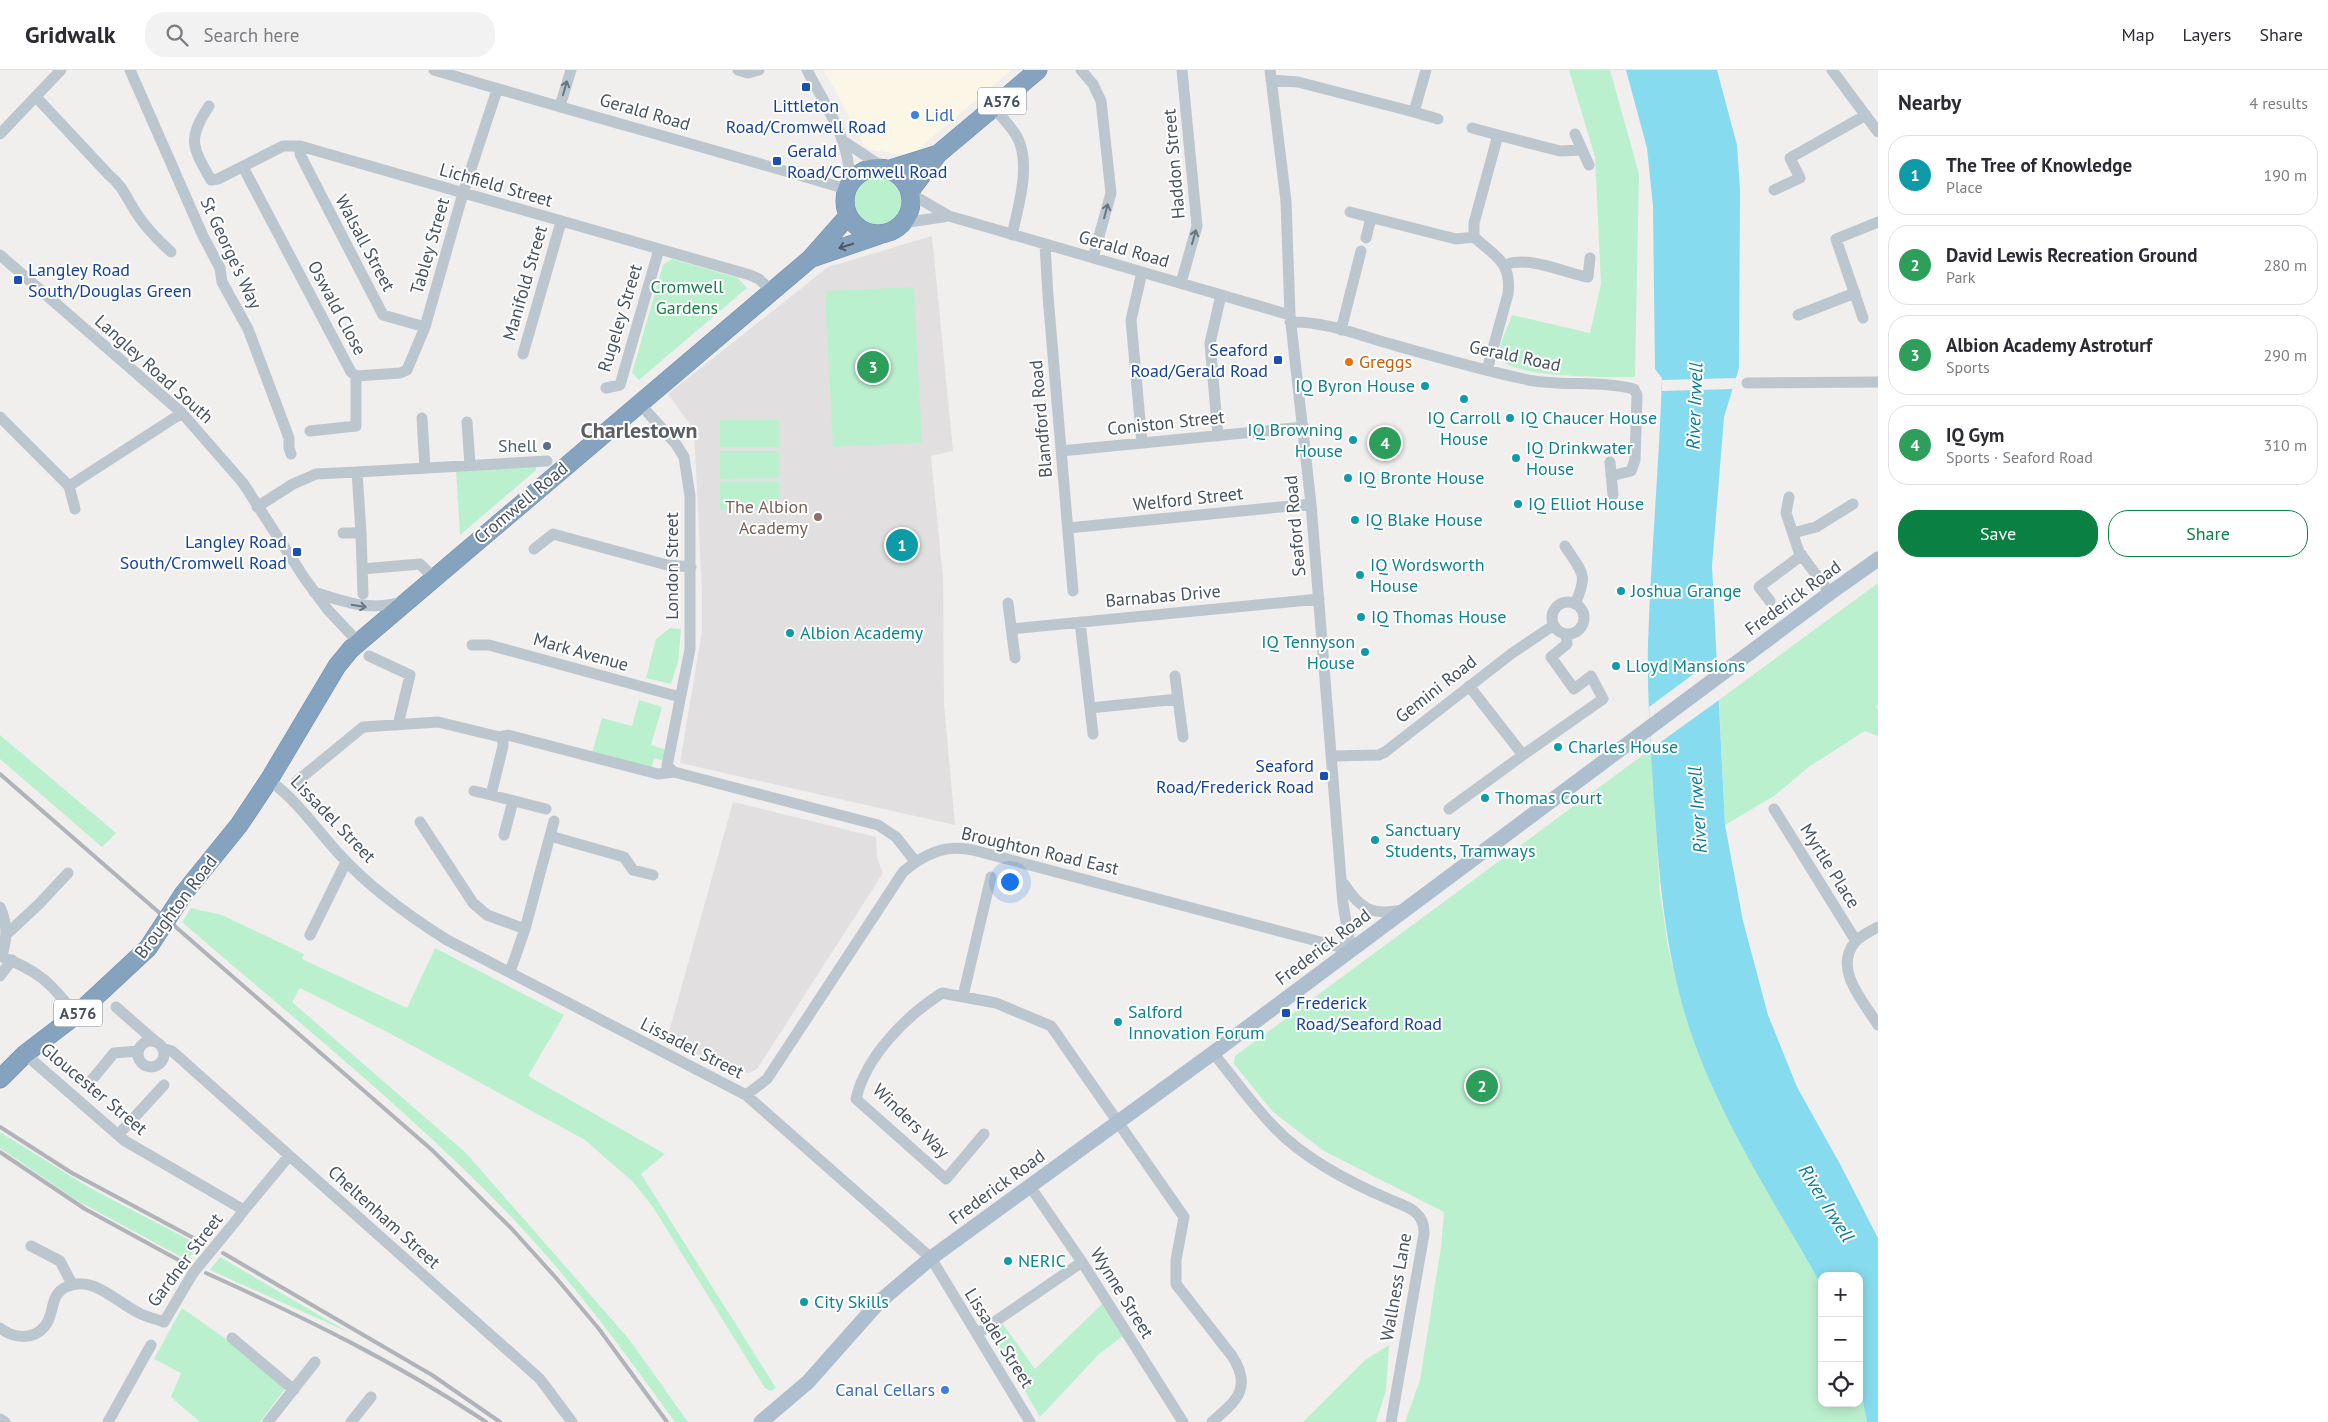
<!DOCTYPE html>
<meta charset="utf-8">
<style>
body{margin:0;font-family:"PT Sans",sans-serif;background:#f2f2f3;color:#2b2b33}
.controls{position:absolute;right:15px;bottom:15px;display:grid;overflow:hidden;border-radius:10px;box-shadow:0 2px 12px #0003}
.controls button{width:45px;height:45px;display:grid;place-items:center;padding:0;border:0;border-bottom:1px solid #e1e1e2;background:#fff;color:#2b2b33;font:25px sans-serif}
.you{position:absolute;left:1009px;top:811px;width:18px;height:18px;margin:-12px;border:4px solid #fff;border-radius:50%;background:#1a73e8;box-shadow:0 0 0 8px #1a73e833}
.badge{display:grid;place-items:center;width:32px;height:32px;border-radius:50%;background:#0b8043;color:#fff;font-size:16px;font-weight:700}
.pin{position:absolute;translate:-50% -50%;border:2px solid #fff;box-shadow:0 1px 5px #0006}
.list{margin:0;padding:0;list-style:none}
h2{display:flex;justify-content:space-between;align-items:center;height:65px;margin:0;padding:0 20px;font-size:21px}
h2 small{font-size:16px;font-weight:400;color:#7c7c81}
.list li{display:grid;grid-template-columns:32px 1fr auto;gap:15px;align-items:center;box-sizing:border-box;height:80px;margin:0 10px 10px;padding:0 10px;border:1px solid #e1e1e2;border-radius:20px}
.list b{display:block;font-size:19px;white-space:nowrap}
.list p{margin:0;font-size:16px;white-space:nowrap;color:#7c7c81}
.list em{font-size:16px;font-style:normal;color:#7c7c81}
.actions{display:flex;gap:10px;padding:15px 20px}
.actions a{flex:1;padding:11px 0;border:1px solid #0b8043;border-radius:20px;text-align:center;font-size:18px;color:#0b8043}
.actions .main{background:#0b8043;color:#fff}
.icon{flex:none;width:28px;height:28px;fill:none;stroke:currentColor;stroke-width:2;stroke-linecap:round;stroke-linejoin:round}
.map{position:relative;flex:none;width:1878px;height:1352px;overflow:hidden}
header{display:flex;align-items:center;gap:30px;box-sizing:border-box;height:70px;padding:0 25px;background:#fff;border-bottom:1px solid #e1e1e2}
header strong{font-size:24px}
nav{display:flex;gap:28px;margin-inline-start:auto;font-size:18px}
.search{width:350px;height:45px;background:#f2f2f3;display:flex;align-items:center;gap:12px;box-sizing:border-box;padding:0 18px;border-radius:20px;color:#7c7c81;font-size:19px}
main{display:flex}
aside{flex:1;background:#fff}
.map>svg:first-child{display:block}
.commercial{fill:#fcf6e7}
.education{fill:#e2dfe0}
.green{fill:#bbf0cf}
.water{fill:#87dbee}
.pier{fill:#f1eeee}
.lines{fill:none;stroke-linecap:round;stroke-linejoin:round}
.highway-casing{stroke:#708dab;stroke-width:19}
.minor{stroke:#bcc6ce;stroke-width:11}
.major{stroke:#adbfce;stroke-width:15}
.highway{stroke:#85a2bf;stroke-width:18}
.rail{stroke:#b0b4b9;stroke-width:4}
.highway-bridge-casing{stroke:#708dab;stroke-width:19;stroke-linecap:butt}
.minor-bridge{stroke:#bcc6ce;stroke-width:11}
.highway-bridge{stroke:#85a2bf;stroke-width:18}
.oneway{stroke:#69757f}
.oneway2{stroke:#4c5a67}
.transit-dot{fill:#1a4fb4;stroke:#fff;stroke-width:2}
.shop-dot{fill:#3f7fe0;stroke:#fff;stroke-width:2}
.food-dot{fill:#e8710a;stroke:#fff;stroke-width:2}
.culture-dot{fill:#0f9aa8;stroke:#fff;stroke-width:2}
.service-dot{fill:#5c6f8a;stroke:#fff;stroke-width:2}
.education-dot{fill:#8d6e63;stroke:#fff;stroke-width:2}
.labels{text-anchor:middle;stroke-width:4;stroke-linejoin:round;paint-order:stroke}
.shield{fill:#fff;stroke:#7e868e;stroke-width:1}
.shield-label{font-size:16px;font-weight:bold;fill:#46525d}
.transit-label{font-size:18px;fill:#164399;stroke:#fff;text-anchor:start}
.street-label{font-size:18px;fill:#46525d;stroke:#fff}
.shop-label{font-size:18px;fill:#366cbe;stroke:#fff;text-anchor:start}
.park-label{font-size:18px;fill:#148148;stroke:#fff}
.food-label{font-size:18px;fill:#c56008;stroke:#fff;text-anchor:start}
.culture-label{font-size:18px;fill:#0d838f;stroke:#fff;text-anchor:start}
.service-label{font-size:18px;fill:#4e5e75;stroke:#fff;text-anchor:end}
.education-label{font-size:18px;fill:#785e54;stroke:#fff;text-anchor:end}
.water-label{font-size:19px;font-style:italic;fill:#097b96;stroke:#fff}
.district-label{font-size:22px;font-weight:bold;fill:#5b5f64;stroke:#fff}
</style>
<header>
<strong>Gridwalk</strong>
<div class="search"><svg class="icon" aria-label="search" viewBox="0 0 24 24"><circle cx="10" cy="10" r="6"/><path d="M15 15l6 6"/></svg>Search here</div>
<nav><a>Map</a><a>Layers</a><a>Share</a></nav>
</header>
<main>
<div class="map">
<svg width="1878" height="1352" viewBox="0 0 1878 1352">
<rect width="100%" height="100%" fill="#f1eeee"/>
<path class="commercial" d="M824,0H1011L916,81L907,85L872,80L864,75Z"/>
<path class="education" d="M932,166L953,381L931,386L943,508L944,634L955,755L680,693L702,561V520L694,360L668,324L828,197Z
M733,732L876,767L877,788L883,803L757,999L749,1003L730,1001L667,969Z"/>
<path class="green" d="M1569,0H1610L1639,104L1635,307C1614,307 1502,309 1499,285C1498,277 1509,254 1512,245L1590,263L1601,214L1595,87Z
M852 132a25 25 0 1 1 50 0a25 25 0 1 1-50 0Z
M672,189L738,208L747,218L639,310L632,303L663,195Z
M914,217L922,373L833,377L825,221Z
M720,350H779V377H720Z
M720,381H779V408L720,409Z
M536,395V400L460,465L456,400Z
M720,412H779V440H720Z
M1878,513V634L1876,636L1878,640V666L1865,661L1810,696L1774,726L1725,755L1719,630Z
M670,558L681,559L678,592L671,614L646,608L656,569Z
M639,630L662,637L651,675L667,680L664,691L654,688L651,700L592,683L602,648L632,656Z
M0,665L116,763L102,777L0,689Z
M1651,679L1660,822L1668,877L1681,930L1703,994L1754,1095L1822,1216V1333H1859V1312L1867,1352H1405L1420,1310L1441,1177L1444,1142L1324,1081L1273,1042L1234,994L1235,986Z
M191,838L222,845L304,884L302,889L407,938L435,878L564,945L528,1006L665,1084L641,1104L776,1318L771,1321L765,1318L653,1137L633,1112L585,1070L393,965L300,918L292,932L465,1082L629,1269L688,1352H675C626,1284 576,1216 518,1154C415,1045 295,950 182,852Z
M0,1062L88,1117L199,1175L187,1190L76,1130L0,1078Z
M220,1187L348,1262L210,1200Z
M1103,1233L1123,1266L1099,1284L1040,1347L991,1263L1003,1254L1035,1299Z
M182,1238L230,1272L285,1319L260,1352H200L171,1327L181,1303L154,1289Z
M1389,1275L1386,1321L1376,1352H1303L1365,1290Z"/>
<path class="water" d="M1626,0H1717L1737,75L1740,120L1739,298L1724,347L1712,496L1725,755L1743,851L1768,945L1797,1017L1840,1094L1878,1168V1352H1867L1859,1312V1206H1822V1216C1776,1134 1722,1053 1691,963C1667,892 1660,819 1655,744C1651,687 1647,630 1648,573C1651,485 1659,396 1662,308L1655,299L1653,136L1647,78Z"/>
<path class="pier" d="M1736,308L1733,319L1662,321V310Z
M1718,586L1719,630L1651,679L1649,637Z"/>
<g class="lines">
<defs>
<path id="highway" d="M845 131a33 33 0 1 1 66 0a33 33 0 1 1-66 0Z
M890,99L938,84
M910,121L938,84L1038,0
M815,187L882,164
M184,823L239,755L269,710L337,596L351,579L810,189L848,146
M0,1009L25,984L76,945L148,878"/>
</defs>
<use href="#highway" class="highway-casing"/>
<path class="minor" d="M130,0L203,166L220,198L222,212L248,259L289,368V378L291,384
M434,0C571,41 709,78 846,119
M738,0L748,3L759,0
M807,0C826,37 850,69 850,113
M1081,0L1093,14L1101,31L1111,123L1093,188
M1832,0L1878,62
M1271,10L1298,12L1414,42L1426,0
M36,27L109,105C123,116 127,129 137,144C146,158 158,170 171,182
M209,36C187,69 192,77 211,110L218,109L283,76H300L750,205L759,209L772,221
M560,36L571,0
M994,38C1002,48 1013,58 1018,69C1031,95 1018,138 1012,165
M1414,42L1438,49
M1472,58L1498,65
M0,64L61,0
M1575,64L1589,95
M845,72L884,98
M300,76V84L310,104L383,245L425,257
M243,97L351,302L356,306L400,303L407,300L425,257L463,123L497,20
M1774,120L1800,108L1790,88L1866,45
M911,124L949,146L1290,245
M1350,142L1456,169L1474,167
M903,153L949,146
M1366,168L1371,148
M1045,175L1048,226L1073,521
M0,185L182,343L243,413L305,509L328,540L359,573
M1506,195C1527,185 1565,203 1588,207L1590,188
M1181,213L1197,156L1182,0
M1798,245L1855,223
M1863,248L1836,169L1878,152
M1290,252C1323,251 1356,264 1387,273C1433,286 1478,299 1524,309C1560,317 1600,310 1634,319L1637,325L1635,390L1631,401L1611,406
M1341,260L1361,181
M523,284L561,152
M1487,300L1508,224C1512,192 1495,186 1474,167V153L1498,65L1560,81L1582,80
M1747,313L1878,312
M606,318L620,315L659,179
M0,347L69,416L75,439
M422,348L425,398
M467,352L470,395
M310,361L356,356V306
M1218,366L1210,273L1221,225
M1142,373L1131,250L1142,202
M1061,381L1304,357
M1610,392L1613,425
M357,402L547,391
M69,416L182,343
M1789,427L1786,443L1799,482L1830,523
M257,437L293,414L316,404L357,402L361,463
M1068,458L1311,434
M343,463H361L363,524
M1793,463L1816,457L1853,434
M1565,476C1582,503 1589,503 1575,534
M534,479L553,464L667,495L691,497
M362,499L420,494L434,508
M314,522C348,533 367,541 402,532
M1770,531L1759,517L1802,485
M1552 548a16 16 0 1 1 32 0a16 16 0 1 1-32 0Z
M1008,533L1015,588
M1080,552L1093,664
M1011,559L1319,529
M472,575H489L680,627
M369,586L410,605L398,655
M1175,606L1183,667
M1469,616L1523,685L1603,629L1591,606L1574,619L1551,587L1567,574L1566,564
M1090,638L1178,629
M503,666V676L491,725L546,739
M1332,686L1379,685L1385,682L1511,584L1554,555
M674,702L878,755L896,767L915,791
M269,710C298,731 316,759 340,785C370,818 409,846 447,870L746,1025L931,1188L1030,1352
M296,712L363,657L438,652L500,667L508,665L658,704L674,702L667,696L690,579V426L684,387L676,374L639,333
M474,721L491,725
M1449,739L1523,685
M1774,739L1856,871
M420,752L473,833L487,845L525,859
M504,765L513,731
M550,766L624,787L633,800L653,805
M1344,814C1360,839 1372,846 1403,840
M0,837C8,856 7,867 2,886
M1878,857C1871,861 1860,866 1855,872C1833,899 1863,931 1878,955
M8,863L39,834L68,803
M310,865L346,792
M0,886C39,901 50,912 76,945
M510,902L525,859L554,751
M0,906L12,890
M963,926L991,807
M116,937L156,972
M138 984a13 13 0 1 1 26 0a13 13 0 1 1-26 0Z
M162,978L172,981L540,1309L572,1352
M1213,983C1234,1008 1253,1036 1276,1059C1307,1091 1353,1114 1393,1131C1409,1137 1425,1143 1424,1164L1391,1352
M25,984L125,1071L244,1140
M90,1012L114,983L138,981
M746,1025L767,1009L903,802C924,784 945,774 973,780L1351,880L1343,834L1311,434L1290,245L1286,131L1270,0
M984,1064L946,1109L856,1029C866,986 906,946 942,923L996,933L1051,956L1184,1147L1176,1190V1214L1232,1286C1253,1318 1236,1331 1212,1352
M118,1065L164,1015
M1029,1115L1082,1192L1183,1352
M240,1145L289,1086
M31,1176L60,1191L72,1214
M0,1258C13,1268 33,1271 45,1256C55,1244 49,1225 66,1217C92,1204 116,1232 139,1243C146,1247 156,1249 164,1252L193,1203
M977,1264L1082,1192
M232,1268L294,1320
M0,1349L5,1352
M108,1352L151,1275
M268,1352L315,1292
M351,1352L371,1327"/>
<path class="major" d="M761,1352L808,1312L879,1232L931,1188L1213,983L1830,523L1878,489"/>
<use href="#highway" class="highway"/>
<path class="rail" d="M0,704L432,1080L511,1158L557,1209L599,1259L667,1352
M0,1057L72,1103L201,1172
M0,1082L85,1139L184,1193
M223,1183L432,1305L500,1352
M206,1203C303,1247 398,1293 486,1352"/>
<defs>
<path id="highway-bridge" d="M148,878L184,823"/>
</defs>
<use href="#highway-bridge" class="highway-bridge-casing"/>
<path class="minor-bridge" d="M193,1203L239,1147"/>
<use href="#highway-bridge" class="highway-bridge"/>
</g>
<defs><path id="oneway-shaft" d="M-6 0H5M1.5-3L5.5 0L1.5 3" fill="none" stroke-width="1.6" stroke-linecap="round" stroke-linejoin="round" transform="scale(1.25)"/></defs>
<g class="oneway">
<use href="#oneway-shaft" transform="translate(565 18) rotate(-74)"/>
<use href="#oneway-shaft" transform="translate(1106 141) rotate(-75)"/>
<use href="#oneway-shaft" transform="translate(1194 167) rotate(-74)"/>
<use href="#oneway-shaft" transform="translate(359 536) rotate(10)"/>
</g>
<use class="oneway2" href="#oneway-shaft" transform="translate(846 176) rotate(163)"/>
<g class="transit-dot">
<rect x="801" y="12" width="10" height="10" rx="2.5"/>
<rect x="772" y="86" width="10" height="10" rx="2.5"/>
<rect x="13" y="205" width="10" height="10" rx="2.5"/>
<rect x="1273" y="285" width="10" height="10" rx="2.5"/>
<rect x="292" y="477" width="10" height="10" rx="2.5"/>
<rect x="1319" y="701" width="10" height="10" rx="2.5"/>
<rect x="1281" y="938" width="10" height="10" rx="2.5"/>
</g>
<g class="shop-dot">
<circle cx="915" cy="45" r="5"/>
<circle cx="945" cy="1320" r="5"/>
</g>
<circle class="food-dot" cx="1349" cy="292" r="5"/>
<g class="culture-dot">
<circle cx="1425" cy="316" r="5"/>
<circle cx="1464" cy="329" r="5"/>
<circle cx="1510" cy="348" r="5"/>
<circle cx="1353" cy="370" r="5"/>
<circle cx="1516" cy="388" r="5"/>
<circle cx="1348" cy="408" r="5"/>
<circle cx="1518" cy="434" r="5"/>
<circle cx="1355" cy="450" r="5"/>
<circle cx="1360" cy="505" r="5"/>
<circle cx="1621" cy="521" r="5"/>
<circle cx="1361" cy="547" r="5"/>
<circle cx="790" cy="563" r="5"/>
<circle cx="1365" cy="582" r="5"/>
<circle cx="1616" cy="596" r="5"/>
<circle cx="1558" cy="677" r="5"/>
<circle cx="1485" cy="728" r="5"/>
<circle cx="1375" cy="770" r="5"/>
<circle cx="1118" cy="952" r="5"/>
<circle cx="1008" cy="1191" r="5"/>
<circle cx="804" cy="1232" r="5"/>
</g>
<circle class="service-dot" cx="547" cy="376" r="5"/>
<circle class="education-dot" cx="818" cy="447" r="5"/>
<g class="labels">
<g class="shield">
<rect x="978" y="17.5" width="48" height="27" rx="4"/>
<rect x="54" y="929.5" width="48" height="27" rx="4"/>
</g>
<g class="shield-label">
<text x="1002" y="37">A576</text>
<text x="78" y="949">A576</text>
</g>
<g class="transit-label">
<text x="806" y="42" text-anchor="middle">Littleton<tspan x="806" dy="21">Road/Cromwell Road</tspan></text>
<text x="787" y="87">Gerald<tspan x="787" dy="21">Road/Cromwell Road</tspan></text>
<text x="28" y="206">Langley Road<tspan x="28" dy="21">South/Douglas Green</tspan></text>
<text x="1268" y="286" text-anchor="end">Seaford<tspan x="1268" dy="21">Road/Gerald Road</tspan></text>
<text x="287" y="478" text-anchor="end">Langley Road<tspan x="287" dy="21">South/Cromwell Road</tspan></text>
<text x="1314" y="702" text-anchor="end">Seaford<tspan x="1314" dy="21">Road/Frederick Road</tspan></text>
<text x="1296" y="939">Frederick<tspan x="1296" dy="21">Road/Seaford Road</tspan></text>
</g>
<g class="street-label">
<text transform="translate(645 42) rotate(16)" y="6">Gerald Road</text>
<text transform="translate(1174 94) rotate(-95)" y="6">Haddon Street</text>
<text transform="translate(496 115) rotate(16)" y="6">Lichfield Street</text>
<text transform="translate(365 173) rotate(62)" y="6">Walsall Street</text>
<text transform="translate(430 176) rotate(-74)" y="6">Tabley Street</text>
<text transform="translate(1124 179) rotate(16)" y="6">Gerald Road</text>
<text transform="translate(231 183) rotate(65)" y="6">St George's Way</text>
<text transform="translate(525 213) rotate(-74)" y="6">Manifold Street</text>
<text transform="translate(337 238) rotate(62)" y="6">Oswald Close</text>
<text transform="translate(620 248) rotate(-73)" y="6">Rugeley Street</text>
<text transform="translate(1515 286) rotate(12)" y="6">Gerald Road</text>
<text transform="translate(154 299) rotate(42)" y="6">Langley Road South</text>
<text transform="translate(1041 349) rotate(-95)" y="6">Blandford Road</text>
<text transform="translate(1166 353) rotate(-6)" y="6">Coniston Street</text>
<text transform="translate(1188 429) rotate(-6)" y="6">Welford Street</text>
<text transform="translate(521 433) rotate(-40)" y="6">Cromwell Road</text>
<text transform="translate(1295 456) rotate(-95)" y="6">Seaford Road</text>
<text transform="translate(672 496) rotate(-90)" y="6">London Street</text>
<text transform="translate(1163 526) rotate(-5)" y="6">Barnabas Drive</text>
<text transform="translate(1793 528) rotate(-36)" y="6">Frederick Road</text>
<text transform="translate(581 582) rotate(16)" y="6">Mark Avenue</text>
<text transform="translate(1436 619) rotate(-38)" y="6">Gemini Road</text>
<text transform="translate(333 749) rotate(46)" y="6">Lissadel Street</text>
<text transform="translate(1040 781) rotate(13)" y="6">Broughton Road East</text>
<text transform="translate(1830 796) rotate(58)" y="6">Myrtle Place</text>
<text transform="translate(176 837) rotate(-53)" y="6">Broughton Road</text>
<text transform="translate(1323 877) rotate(-37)" y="6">Frederick Road</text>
<text transform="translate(692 978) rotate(27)" y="6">Lissadel Street</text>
<text transform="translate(94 1019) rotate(40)" y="6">Gloucester Street</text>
<text transform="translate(911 1051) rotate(44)" y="6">Winders Way</text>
<text transform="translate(997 1117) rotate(-36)" y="6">Frederick Road</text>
<text transform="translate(384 1147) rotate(42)" y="6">Cheltenham Street</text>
<text transform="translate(185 1190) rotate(-53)" y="6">Gardner Street</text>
<text transform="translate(1396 1217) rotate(-80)" y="6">Wallness Lane</text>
<text transform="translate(1122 1223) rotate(58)" y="6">Wynne Street</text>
<text transform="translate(999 1268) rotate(58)" y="6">Lissadel Street</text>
</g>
<g class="shop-label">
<text x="925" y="51">Lidl</text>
<text x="935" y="1326" text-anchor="end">Canal Cellars</text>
</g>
<g class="park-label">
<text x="687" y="223">Cromwell<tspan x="687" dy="21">Gardens</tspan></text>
</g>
<g class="food-label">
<text x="1359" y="298">Greggs</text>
</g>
<g class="culture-label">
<text x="1415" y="322" text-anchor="end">IQ Byron House</text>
<text x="1464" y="354" text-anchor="middle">IQ Carroll<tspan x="1464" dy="21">House</tspan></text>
<text x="1520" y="354">IQ Chaucer House</text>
<text x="1343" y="366" text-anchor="end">IQ Browning<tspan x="1343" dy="21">House</tspan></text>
<text x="1526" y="384">IQ Drinkwater<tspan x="1526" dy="21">House</tspan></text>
<text x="1358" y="414">IQ Bronte House</text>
<text x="1528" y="440">IQ Elliot House</text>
<text x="1365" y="456">IQ Blake House</text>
<text x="1370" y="501">IQ Wordsworth<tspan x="1370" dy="21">House</tspan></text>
<text x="1631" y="527">Joshua Grange</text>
<text x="1371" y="553">IQ Thomas House</text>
<text x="800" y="569">Albion Academy</text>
<text x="1355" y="578" text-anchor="end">IQ Tennyson<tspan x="1355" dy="21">House</tspan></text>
<text x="1626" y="602">Lloyd Mansions</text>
<text x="1568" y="683">Charles House</text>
<text x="1495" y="734">Thomas Court</text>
<text x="1385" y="766">Sanctuary<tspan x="1385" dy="21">Students, Tramways</tspan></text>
<text x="1128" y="948">Salford<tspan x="1128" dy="21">Innovation Forum</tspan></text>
<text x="1018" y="1197">NERIC</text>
<text x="814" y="1238">City Skills</text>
</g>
<g class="service-label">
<text x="537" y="382">Shell</text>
</g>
<g class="education-label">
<text x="808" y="443">The Albion<tspan x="808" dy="21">Academy</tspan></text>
</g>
<g class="water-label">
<text transform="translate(1694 336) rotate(-88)" y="7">River Irwell</text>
<text transform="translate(1697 740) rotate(-94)" y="7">River Irwell</text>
<text transform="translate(1827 1133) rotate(58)" y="7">River Irwell</text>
</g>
<g class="district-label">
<text x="639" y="368">Charlestown</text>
</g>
</g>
</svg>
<div class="controls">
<button>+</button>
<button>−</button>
<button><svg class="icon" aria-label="locate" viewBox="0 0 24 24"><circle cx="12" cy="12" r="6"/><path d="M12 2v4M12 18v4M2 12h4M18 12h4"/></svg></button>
</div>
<div class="you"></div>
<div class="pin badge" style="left:902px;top:475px;background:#0f9aa8">1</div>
<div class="pin badge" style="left:1482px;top:1016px;background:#2e9e5b">2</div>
<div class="pin badge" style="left:873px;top:297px;background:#2e9e5b">3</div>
<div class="pin badge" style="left:1385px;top:373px;background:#2e9e5b">4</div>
</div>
<aside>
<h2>Nearby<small>4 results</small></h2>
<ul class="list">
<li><span class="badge" style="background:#0f9aa8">1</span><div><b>The Tree of Knowledge</b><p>Place</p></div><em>190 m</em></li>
<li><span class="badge" style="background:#2e9e5b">2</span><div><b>David Lewis Recreation Ground</b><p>Park</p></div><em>280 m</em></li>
<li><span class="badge" style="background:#2e9e5b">3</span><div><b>Albion Academy Astroturf</b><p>Sports</p></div><em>290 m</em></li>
<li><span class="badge" style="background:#2e9e5b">4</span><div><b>IQ Gym</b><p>Sports · Seaford Road</p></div><em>310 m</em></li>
</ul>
<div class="actions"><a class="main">Save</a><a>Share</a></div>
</aside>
</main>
